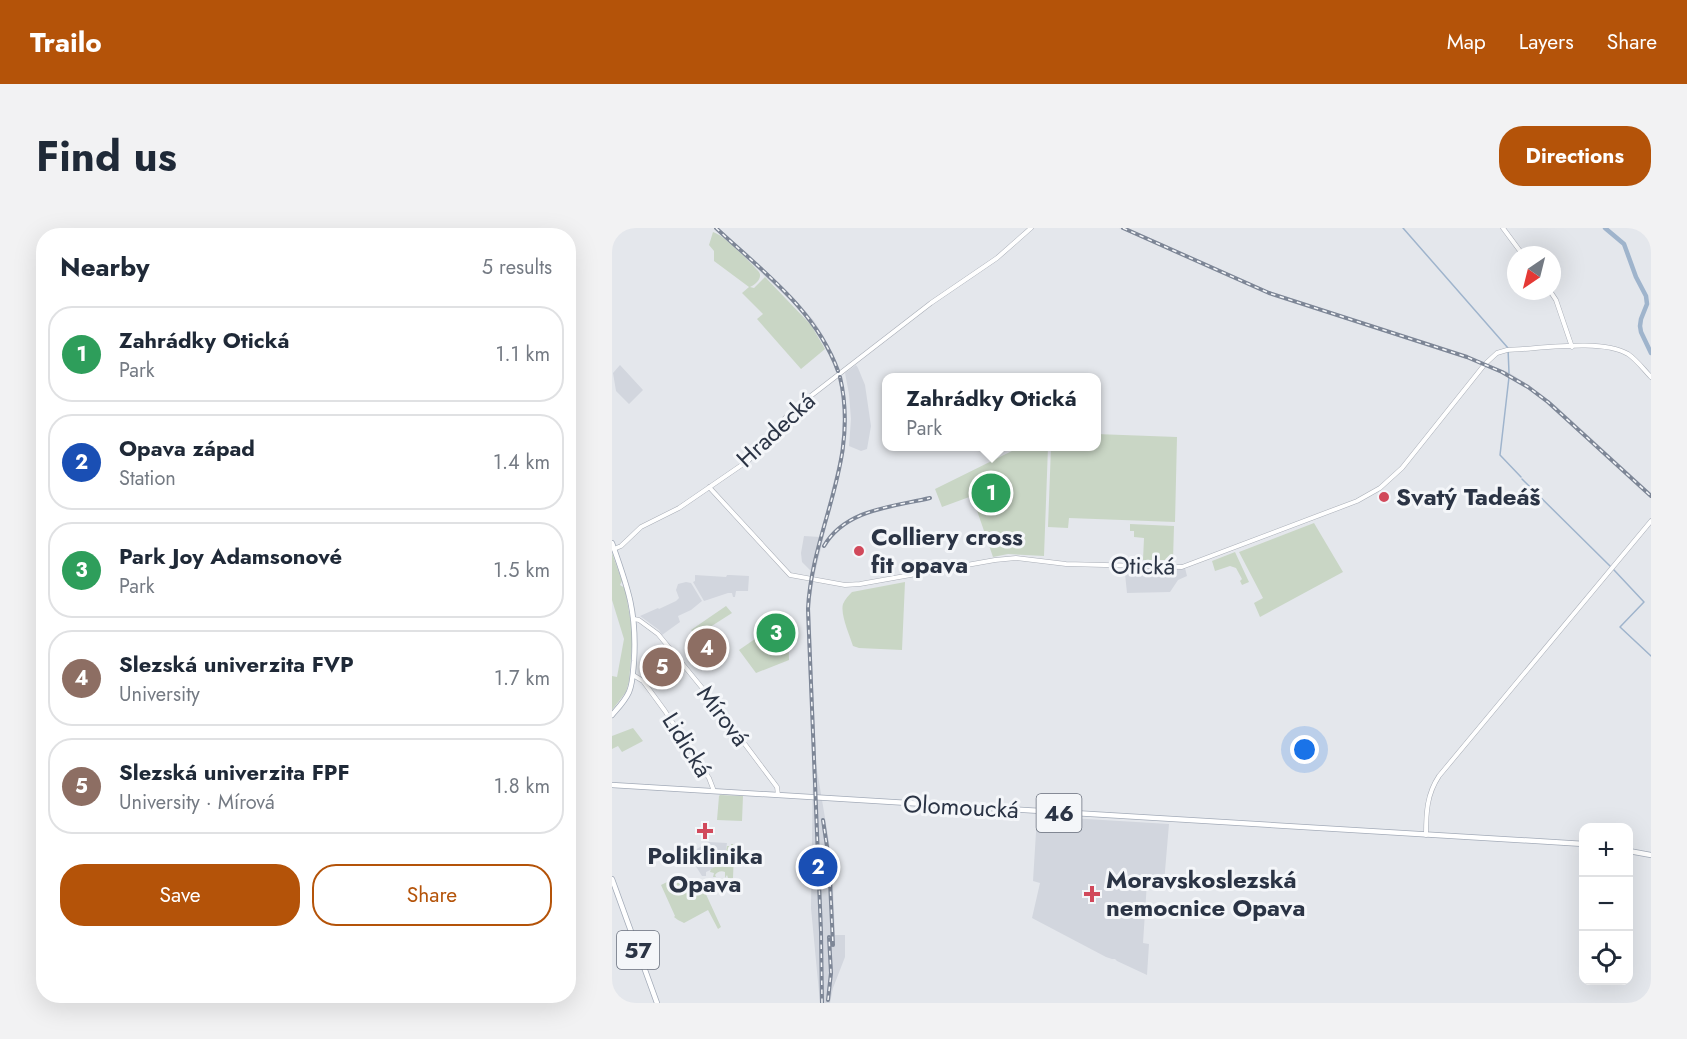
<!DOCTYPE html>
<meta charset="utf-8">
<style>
body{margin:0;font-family:Jost,sans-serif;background:#f2f2f3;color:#1f2937}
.controls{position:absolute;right:18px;bottom:18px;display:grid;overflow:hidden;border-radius:12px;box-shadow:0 6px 24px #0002}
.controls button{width:54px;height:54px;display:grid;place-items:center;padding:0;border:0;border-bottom:2px solid #e0e1e3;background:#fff;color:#1f2937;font:30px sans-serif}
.compass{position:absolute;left:895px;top:18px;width:54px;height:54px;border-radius:50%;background:#fff;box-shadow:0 6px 24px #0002;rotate:215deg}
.you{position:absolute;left:693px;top:522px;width:21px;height:21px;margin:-15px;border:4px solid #fff;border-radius:50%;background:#1a73e8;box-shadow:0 0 0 9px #1a73e833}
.badge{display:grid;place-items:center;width:39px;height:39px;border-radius:50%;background:#b45309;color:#fff;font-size:20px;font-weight:700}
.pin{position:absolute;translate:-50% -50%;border:3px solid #fff;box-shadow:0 2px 6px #0006}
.popup{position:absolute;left:270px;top:145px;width:219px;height:78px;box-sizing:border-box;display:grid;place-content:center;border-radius:12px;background:#fff;filter:drop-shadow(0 2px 4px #0005);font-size:20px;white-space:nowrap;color:#747a83}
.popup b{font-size:22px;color:#1f2937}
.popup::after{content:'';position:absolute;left:50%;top:100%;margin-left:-12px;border:12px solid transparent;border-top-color:#fff}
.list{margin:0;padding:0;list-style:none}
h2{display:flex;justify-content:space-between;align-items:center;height:78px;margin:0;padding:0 24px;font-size:26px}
h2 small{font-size:20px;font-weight:400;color:#747a83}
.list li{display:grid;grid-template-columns:39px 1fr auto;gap:18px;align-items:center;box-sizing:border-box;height:96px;margin:0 12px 12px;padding:0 12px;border:2px solid #e0e1e3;border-radius:24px}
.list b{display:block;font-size:22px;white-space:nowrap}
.list p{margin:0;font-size:20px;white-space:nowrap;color:#747a83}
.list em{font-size:20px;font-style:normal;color:#747a83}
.actions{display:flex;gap:12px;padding:18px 24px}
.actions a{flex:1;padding:14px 0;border:2px solid #b45309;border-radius:24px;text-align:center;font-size:21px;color:#b45309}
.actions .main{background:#b45309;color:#fff}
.icon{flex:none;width:33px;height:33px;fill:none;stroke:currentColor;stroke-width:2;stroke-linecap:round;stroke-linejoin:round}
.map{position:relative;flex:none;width:1039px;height:775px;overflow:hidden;border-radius:24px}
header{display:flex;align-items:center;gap:36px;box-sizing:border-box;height:84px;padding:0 30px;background:#b45309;color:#fff}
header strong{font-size:28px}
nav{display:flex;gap:33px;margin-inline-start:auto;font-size:21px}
.intro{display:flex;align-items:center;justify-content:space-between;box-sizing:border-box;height:144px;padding:0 36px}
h1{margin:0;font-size:42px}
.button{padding:15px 27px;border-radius:24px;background:#b45309;color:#fff;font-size:21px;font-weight:700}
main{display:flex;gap:36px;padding:0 36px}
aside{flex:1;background:#fff;border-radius:24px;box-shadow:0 6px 24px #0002}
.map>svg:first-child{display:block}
.built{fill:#d2d6de}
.green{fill:#c9d6c5}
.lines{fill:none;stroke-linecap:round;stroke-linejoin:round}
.stream{stroke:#9fb4cc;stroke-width:1.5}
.river{stroke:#9fb4cc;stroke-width:4.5}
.secondary-casing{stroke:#a9aeb7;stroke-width:5}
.primary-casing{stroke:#a3abb8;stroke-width:6}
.secondary{stroke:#fff;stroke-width:4}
.primary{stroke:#fff;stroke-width:4.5}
.rail-casing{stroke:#7d8696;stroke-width:4}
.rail{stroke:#f4f6f9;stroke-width:1.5;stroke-dasharray:4.5;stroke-linecap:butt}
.poi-dot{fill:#d1495b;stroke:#f4f6f9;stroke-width:2}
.labels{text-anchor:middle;stroke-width:6;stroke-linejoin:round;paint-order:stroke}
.shield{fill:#f4f6f9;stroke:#676e7b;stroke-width:1.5}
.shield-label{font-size:22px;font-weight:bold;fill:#2b3445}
.street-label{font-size:24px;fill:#2b3445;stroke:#f4f6f9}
.poi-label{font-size:24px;font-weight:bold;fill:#2b3445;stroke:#f4f6f9;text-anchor:start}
</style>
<header>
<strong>Trailo</strong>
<nav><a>Map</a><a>Layers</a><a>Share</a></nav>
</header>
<div class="intro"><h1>Find us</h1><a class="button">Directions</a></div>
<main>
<aside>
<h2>Nearby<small>5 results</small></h2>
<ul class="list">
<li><span class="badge" style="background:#2e9e5b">1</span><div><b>Zahrádky Otická</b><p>Park</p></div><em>1.1 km</em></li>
<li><span class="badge" style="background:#1a4fb4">2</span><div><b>Opava západ</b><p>Station</p></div><em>1.4 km</em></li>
<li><span class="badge" style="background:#2e9e5b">3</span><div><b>Park Joy Adamsonové</b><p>Park</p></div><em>1.5 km</em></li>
<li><span class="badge" style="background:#8d6e63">4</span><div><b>Slezská univerzita FVP</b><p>University</p></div><em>1.7 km</em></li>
<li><span class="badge" style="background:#8d6e63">5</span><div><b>Slezská univerzita FPF</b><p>University · Mírová</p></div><em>1.8 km</em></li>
</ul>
<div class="actions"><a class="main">Save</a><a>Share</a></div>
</aside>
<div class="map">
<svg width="1039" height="775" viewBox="0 0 1039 775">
<rect width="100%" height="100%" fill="#e4e7ec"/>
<path class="built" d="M102,0H106L181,69L202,93L212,109L223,131L229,149L233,168L235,195L233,221L203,345L198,376L204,536L220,632L223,707H233V729L221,760L218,775H208L199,680L201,537L194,387L195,369L200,344L190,334L189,325L192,308L208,309L230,220L232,195L230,168L226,150L220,132L209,110L199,95L178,72Z
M507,0H515L657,63L855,128L896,144L917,157L944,178L1039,265V270L934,175L915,160L888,145L854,131L656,66Z
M8,137L31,162L17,176L4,163L1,145Z
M244,137L246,140L253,157L259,198L255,221L249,223L237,218L239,191L237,166L233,145Z
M512,336L560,338L572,336L575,348L566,352L558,364L515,365Z
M83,347L114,349L115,347H118L137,348L136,363H124L123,369H121L120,365H116L92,373L81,354L83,353Z
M74,354L79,355L90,373L79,382L66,388L68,394L50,407L47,402L28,388L46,380L47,381L64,373L67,370L64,362L66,356Z
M425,588L557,596L552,655L535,654L531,715L537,716L535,747L505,733L503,731H500L494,729L420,690L428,655L421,653Z
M97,614L115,615L113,629L109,630L107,638L94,644V648H90L76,626Z"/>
<path class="green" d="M101,4C112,7 138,34 147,44C151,50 143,57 138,59L142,60L153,49L199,97L213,121L189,141L145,91L151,86L130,65L137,59L102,33V23L97,17Z
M484,206L565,209L563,294L457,290L456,300L436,299L439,219L484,218Z
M408,219H436L432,328L396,326L381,329L360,268L330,279L323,261Z
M702,295L731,344L648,389L642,375L651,370L627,324Z
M518,296L562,298L561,332H531L532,310L522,309V303H518Z
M623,324L637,354L630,357L628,353L630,351L624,340L618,338L603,343L600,333Z
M0,325L10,353L8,357L13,360L21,407L17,453L14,464L0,482V448L5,449L12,411L0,372Z
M293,354L290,422L247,420L241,418C238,408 228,386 231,376C233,371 237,367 240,364Z
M114,378L120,385L84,408L79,402Z
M176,388L177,432L144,445L127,422Z
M21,500L31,513L10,524L6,518L0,521V508Z
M108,567L131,568L130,593L105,592L107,568Z
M119,616H121V620H125L122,623L121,650H116L115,647L113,650V644C109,642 105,644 103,647L104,649H101L102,645L98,644L99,641L107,637L106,632L113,629L115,618H119Z
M63,650L69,658L72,660L87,651L109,699L106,701L96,682L72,695L66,692L62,689L63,688L49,657L55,654L57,657L59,656L58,652Z"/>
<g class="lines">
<path class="stream" d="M791,0L896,120L897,145
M897,149L888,227L909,249
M910,251L998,338
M1002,342L1032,374L1008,399L1039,428"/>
<path class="river" d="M993,0L1012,16L1024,49L1034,68L1035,76L1029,91L1028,98L1029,104L1039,125"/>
<defs>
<path id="secondary" d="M891,0L911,27
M938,63L944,72L960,119
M97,259L178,347L233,357L248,356L383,332L404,330L454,336L570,339L745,273L768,260L790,240L873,136L885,125L895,122C926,121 990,110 1016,126C1025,132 1032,142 1039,149
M2,321L9,318L29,299L67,280L137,232L175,188L200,167L319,75L385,30L419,0
M22,391L27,392L46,406L96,467L165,559L166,567
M21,447L31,453L53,483L97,550L102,563
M814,607C814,584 815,566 827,548L1039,293"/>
<path id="primary" d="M0,315C16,360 25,384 22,433C21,443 21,455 17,464C13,473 6,480 0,487
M0,557L972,616
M1017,623L1039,627
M0,651L45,775"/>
</defs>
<use href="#secondary" class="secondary-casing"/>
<use href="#primary" class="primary-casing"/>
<use href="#secondary" class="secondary"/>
<use href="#primary" class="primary"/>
<defs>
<path id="rail" d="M104,0C150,43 204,82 226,143
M511,0L657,65L855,129L890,144L916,159L936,174L1039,268
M212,318C234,281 280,279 318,270
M211,592L217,632L221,717
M216,772L219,745L217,709
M210,775L209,704L196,381C200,300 248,234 228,149"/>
</defs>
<use href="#rail" class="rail-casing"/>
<use href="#rail" class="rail"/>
</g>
<g class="poi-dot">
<circle cx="772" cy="269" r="6"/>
<circle cx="247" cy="323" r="6"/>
<path d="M90 594h6v6h6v6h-6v6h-6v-6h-6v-6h6z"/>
<path d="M477 657h6v6h6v6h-6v6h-6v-6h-6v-6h6z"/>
</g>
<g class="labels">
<g class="shield">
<rect x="424.5" y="566" width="45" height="38" rx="4.5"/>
<rect x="5" y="703" width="42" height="38" rx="4.5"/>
</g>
<g class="shield-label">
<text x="447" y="593">46</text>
<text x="26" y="730">57</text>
</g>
<g class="street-label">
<text transform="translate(164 202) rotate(-43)" y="8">Hradecká</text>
<text transform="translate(531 338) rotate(1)" y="8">Otická</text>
<text transform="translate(111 488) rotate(53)" y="8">Mírová</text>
<text transform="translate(75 517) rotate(58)" y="8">Lidická</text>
<text transform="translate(349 579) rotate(3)" y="8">Olomoucká</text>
</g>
<g class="poi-label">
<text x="784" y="277">Svatý Tadeáš</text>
<text x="259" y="317">Colliery cross<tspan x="259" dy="28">fit opava</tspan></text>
<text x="93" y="636" text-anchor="middle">Poliklinika<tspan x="93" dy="28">Opava</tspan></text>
<text x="494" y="660">Moravskoslezská<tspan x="494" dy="28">nemocnice Opava</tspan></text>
</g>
</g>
</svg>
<div class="controls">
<button>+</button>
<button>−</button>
<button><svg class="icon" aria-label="locate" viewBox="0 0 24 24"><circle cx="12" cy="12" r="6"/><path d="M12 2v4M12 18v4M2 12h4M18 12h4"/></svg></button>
</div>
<svg class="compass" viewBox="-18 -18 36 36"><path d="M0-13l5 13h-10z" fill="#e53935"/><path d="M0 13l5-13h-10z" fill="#747a83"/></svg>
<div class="you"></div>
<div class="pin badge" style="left:379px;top:265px;background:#2e9e5b">1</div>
<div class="popup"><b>Zahrádky Otická</b>Park</div>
<div class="pin badge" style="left:206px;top:639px;background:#1a4fb4">2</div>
<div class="pin badge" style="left:164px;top:405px;background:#2e9e5b">3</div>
<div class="pin badge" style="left:95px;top:420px;background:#8d6e63">4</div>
<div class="pin badge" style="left:50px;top:439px;background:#8d6e63">5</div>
</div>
</main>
